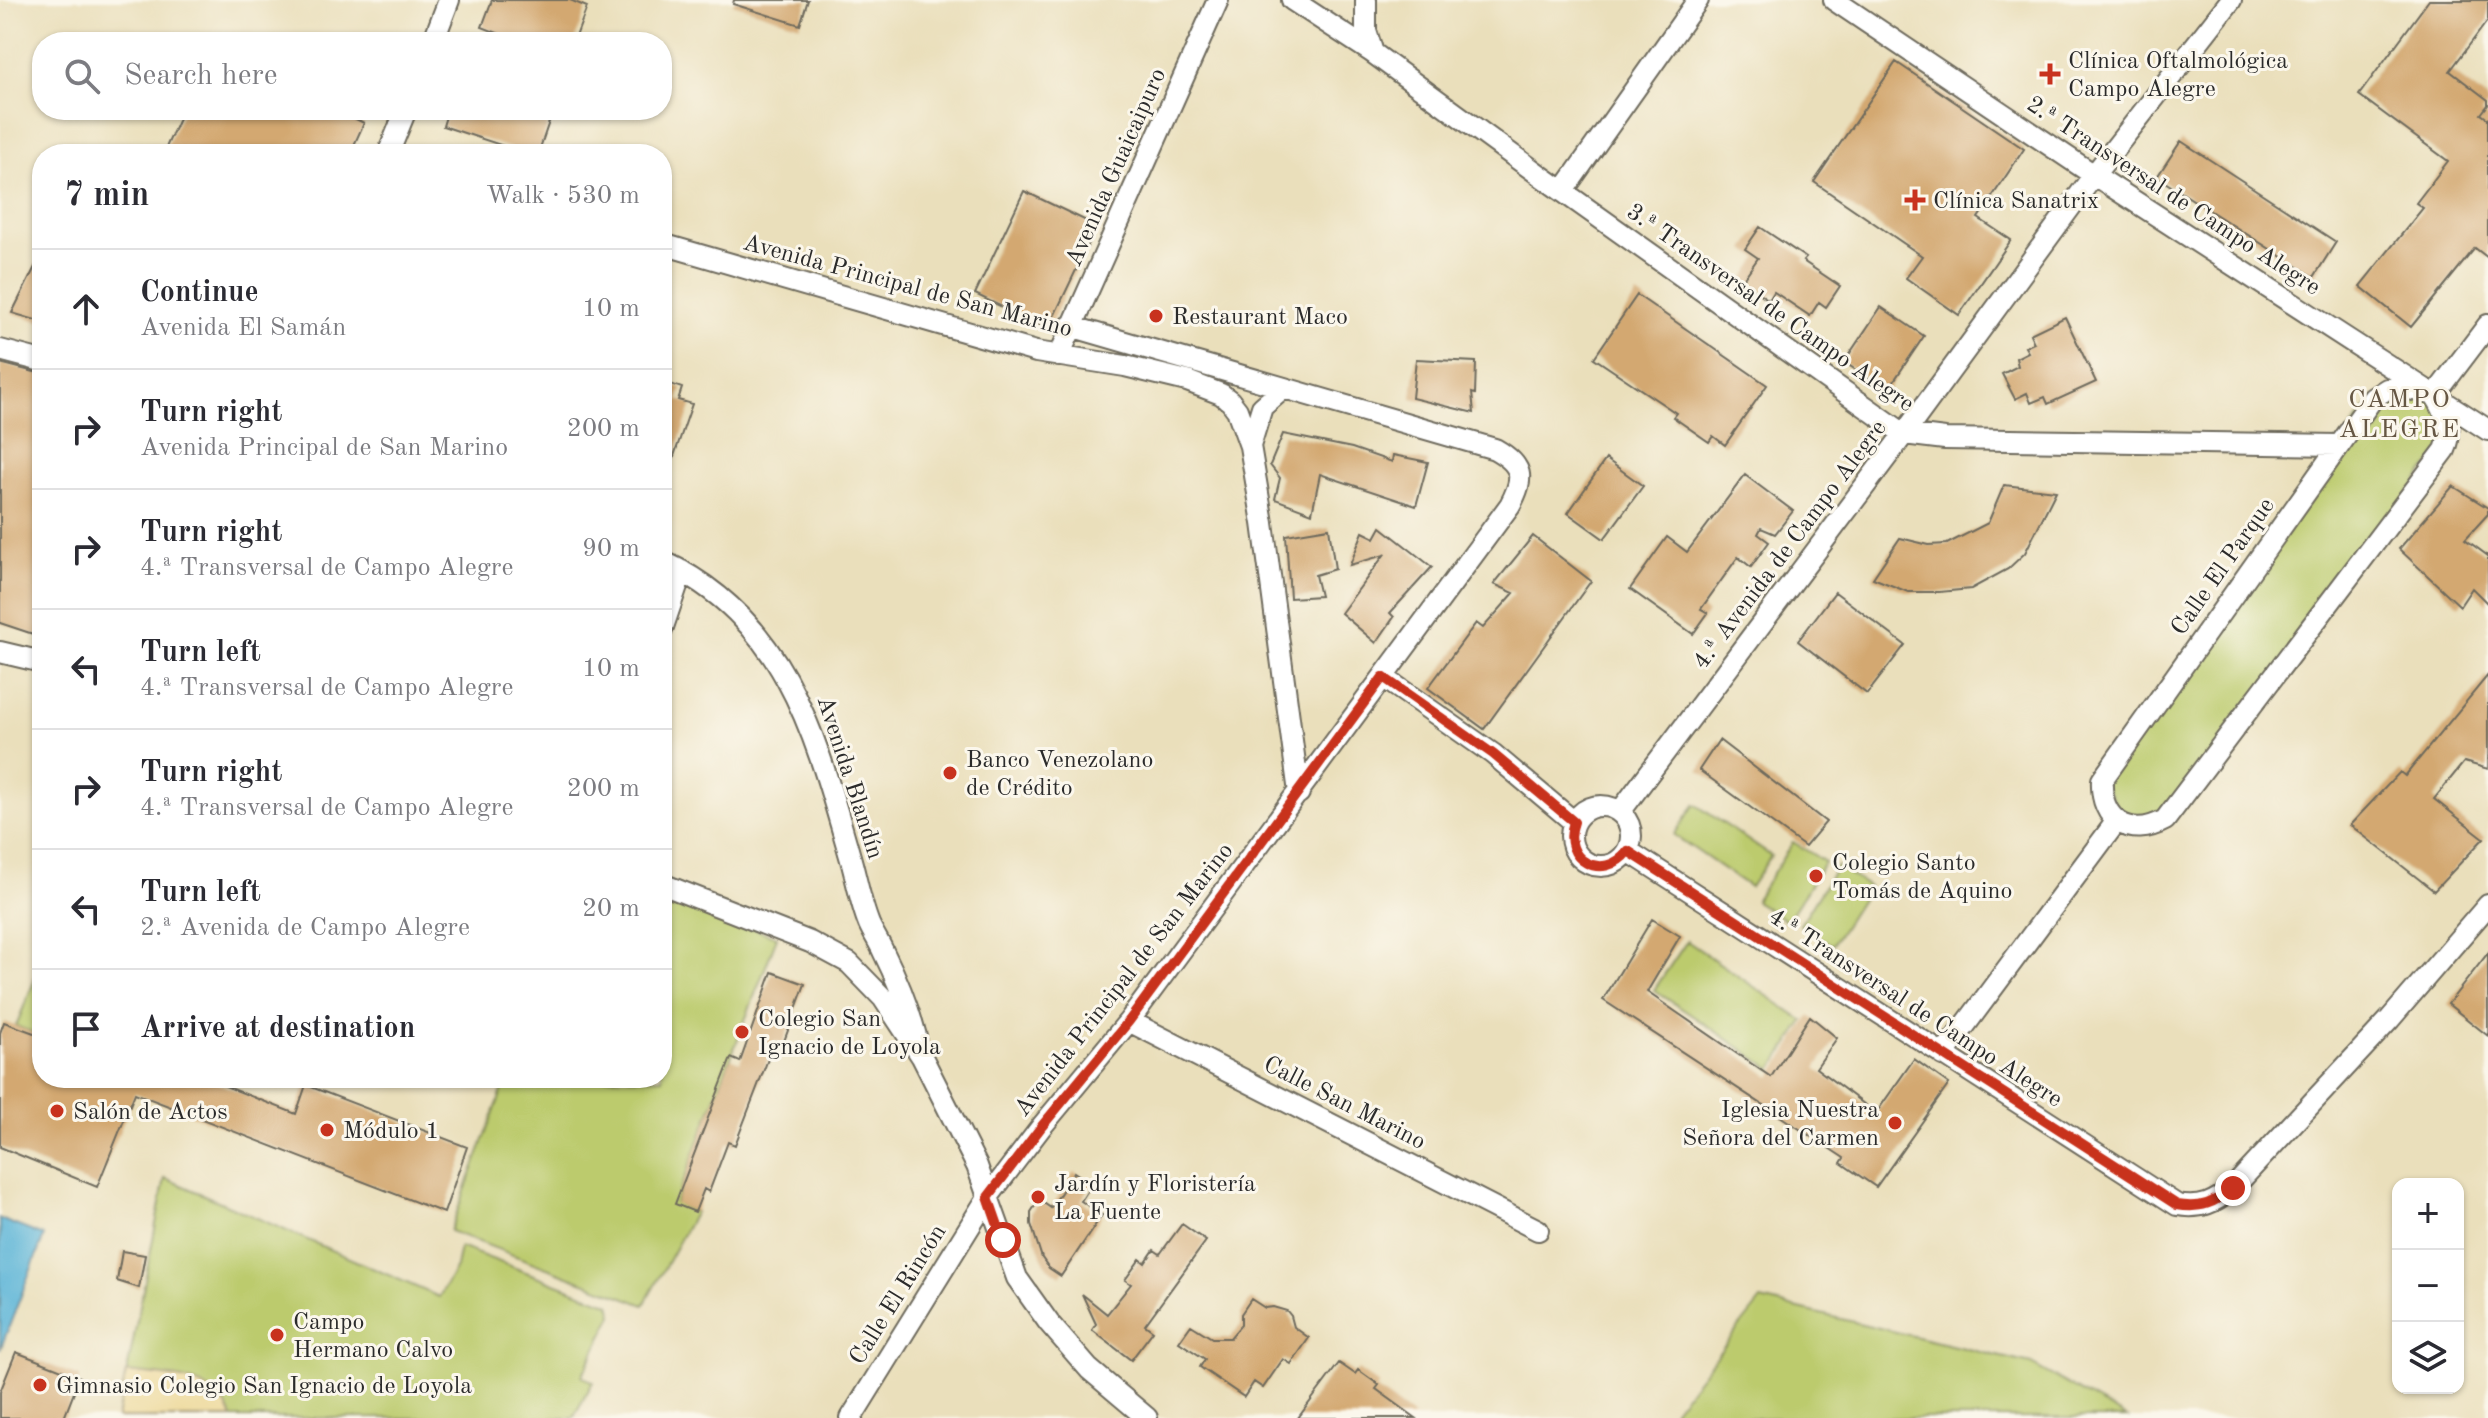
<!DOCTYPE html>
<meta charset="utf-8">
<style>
body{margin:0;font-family:"Old Standard TT",serif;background:#f7f7f7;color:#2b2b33}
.controls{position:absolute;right:24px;bottom:24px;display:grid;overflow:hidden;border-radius:16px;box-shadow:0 2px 6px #0004}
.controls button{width:72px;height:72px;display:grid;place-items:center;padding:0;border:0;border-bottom:2px solid #e1e1e2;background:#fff;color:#2b2b33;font:40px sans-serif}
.stop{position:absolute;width:24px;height:24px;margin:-18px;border:6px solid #c8321e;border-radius:50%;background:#fff}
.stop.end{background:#c8321e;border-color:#fff;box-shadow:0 2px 8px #0008}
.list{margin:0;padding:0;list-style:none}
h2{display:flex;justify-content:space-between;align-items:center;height:104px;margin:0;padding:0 32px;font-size:34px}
h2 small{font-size:26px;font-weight:400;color:#7c7c81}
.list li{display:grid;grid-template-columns:52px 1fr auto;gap:24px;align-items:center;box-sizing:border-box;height:120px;padding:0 32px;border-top:2px solid #e1e1e2}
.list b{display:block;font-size:30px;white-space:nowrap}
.list p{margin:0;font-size:26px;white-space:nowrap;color:#7c7c81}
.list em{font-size:26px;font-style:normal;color:#7c7c81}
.icon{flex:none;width:44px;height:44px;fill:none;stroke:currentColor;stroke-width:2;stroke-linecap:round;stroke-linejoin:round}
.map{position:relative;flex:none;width:2488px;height:1418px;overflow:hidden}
.search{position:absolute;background:#fff;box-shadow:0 2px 6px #0004;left:32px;top:32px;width:640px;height:88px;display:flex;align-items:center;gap:20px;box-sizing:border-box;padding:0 28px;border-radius:32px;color:#7c7c81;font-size:30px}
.panel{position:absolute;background:#fff;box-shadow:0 2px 6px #0004;left:32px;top:144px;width:640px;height:944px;border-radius:32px}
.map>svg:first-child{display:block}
.green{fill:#bccb6d;stroke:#747b4c;stroke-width:2}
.sand{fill:#eeda9e;stroke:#8c8264;stroke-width:2}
.water{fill:#5ab4d7;stroke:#427081;stroke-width:2}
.building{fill:#d3a871}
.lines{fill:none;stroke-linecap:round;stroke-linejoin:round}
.minor-casing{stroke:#6e6a5d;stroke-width:24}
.minor{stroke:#fff;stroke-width:20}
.route{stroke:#c8321e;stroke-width:10}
.poi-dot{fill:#c8321e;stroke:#fbf7ec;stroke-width:3}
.labels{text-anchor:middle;stroke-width:6;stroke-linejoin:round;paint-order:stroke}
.poi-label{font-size:24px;fill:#2b2b2b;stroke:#fbf7ec;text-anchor:start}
.street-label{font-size:24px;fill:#2b2b2b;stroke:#fbf7ec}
.neighbourhood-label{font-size:26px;letter-spacing:2px;fill:#665744;stroke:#fbf7ec}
</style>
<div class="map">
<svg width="2488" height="1418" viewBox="0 0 2488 1418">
<rect width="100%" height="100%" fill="#fbf7ec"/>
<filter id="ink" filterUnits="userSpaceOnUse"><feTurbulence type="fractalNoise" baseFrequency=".0125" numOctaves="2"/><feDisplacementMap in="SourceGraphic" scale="16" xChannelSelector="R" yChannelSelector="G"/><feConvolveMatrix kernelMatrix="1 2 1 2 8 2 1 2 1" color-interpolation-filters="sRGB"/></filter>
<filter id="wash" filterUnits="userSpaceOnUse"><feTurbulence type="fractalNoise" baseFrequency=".006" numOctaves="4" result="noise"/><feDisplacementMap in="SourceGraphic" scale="32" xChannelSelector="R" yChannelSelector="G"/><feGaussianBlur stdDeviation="1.8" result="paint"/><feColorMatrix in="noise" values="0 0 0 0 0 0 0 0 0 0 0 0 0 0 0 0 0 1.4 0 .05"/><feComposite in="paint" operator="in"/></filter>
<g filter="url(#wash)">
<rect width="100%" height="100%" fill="#eadfbb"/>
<path class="green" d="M2435,395L2450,437L2165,820L2129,827L2102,780L2373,398Z
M1695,804L1771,856L1750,887L1674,835Z
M1793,842L1825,862L1787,921L1755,901Z
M1837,866L1869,887L1832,945L1800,925Z
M662,895L777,937L675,1203L695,1212L644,1305L450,1231L507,1078H662Z
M1687,941L1804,1021L1772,1069L1654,990Z
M42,962V1036L16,1026Z
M165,1178L439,1297L456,1267L460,1247L610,1304L613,1315L582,1376L593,1382L573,1418H118Z
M1761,1300L2031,1364L2127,1418H1667Z"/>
<path class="sand" d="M126,1372C166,1377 216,1374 232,1418H117Z"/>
<path class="water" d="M0,1219L44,1236L0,1350Z"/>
<g id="blocks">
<path class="building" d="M492,0H570L587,7L574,42H521L482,27Z
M734,0H808L800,25L733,4Z
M2429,0H2488V20L2450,71L2488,100V105L2481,114L2488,119V258L2475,248L2411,327L2360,286L2423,208L2416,203L2448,161L2359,95Z
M1896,62L2024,149L1978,218L2011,240L1959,315L1906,278L1922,256L1814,182Z
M183,110H337L364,123L350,154H163Z
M448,110H553L538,154H528L443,126Z
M2181,141L2336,242L2314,277L2157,177Z
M1024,191L1097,226L1048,329L975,294Z
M1760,227L1806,258L1803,261L1840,286L1826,307L1819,302L1810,316L1774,292L1769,300L1742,281L1758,258L1745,249Z
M42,253V322L12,313Z
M1637,295L1767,385L1725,445L1713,436L1709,442L1673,417L1676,413L1594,358Z
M1881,307L1924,336L1887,391L1844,362Z
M2065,317L2096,382L2048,404L2045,397L2031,403L2027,393L2015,399L2002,374L2018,366L2016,358L2028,352L2025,347L2034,343L2030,334Z
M1416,359L1476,362L1475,394L1472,393L1474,413L1412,398Z
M0,363L42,374V637L0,623Z
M662,381L682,388L678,400L692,404L665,482H662Z
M1283,434L1352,448L1392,462L1393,455L1428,462L1416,506L1320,474L1312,513L1275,499L1280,478L1270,465Z
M1606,459L1643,486L1604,539L1568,513Z
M1745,475L1793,511L1775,534L1761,528L1758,534L1769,542L1751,567L1738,557L1701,609L1708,613L1693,634L1630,589L1667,537L1687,552Z
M2004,485L2056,491L2025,553L2008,569L1971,589L1939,592H1908L1873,578L1900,538L1929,545L1947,544L1988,523Z
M2453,486L2488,508V514L2465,539L2488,556V604L2472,588L2460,606L2399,549Z
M1381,527L1432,567L1390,613L1394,617L1376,643L1341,613L1384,555L1350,565L1363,532L1375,538Z
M1329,528L1335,569L1315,575L1320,596L1290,598L1286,535Z
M1533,536L1591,581L1484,729L1428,688L1476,623L1483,628L1514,593L1494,584Z
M1835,592L1905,645L1867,694L1798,641Z
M2488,675V769L2464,762L2434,799L2484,838L2434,891L2350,825L2400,772L2405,776Z
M1719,740L1826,822L1805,847L1699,770Z
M1652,919L1680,936L1647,992L1771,1077L1810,1016L1837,1038L1816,1068L1876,1113L1914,1059L1949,1084L1876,1187L1841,1163L1844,1158L1603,1000Z
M2488,953V1036L2448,1004Z
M772,972L805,984L783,1044L775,1041L735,1145L728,1142L709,1192L704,1189L695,1212L675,1204L731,1058L740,1062Z
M4,1022L42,1036V1078H205L296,1114L306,1085L467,1147L444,1213L135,1093L97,1187L0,1147V1033Z
M1074,1172L1092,1184L1081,1201L1102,1215L1061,1276L1049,1268L1042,1258L1031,1224V1212L1039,1200L1051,1208Z
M1182,1224L1206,1241L1145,1325L1153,1331L1131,1360L1092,1330L1096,1324L1082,1294L1107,1314L1131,1284L1125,1280L1140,1259L1145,1263L1154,1250L1160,1254Z
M122,1251L145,1255L139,1288L117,1281Z
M1251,1299L1265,1308L1273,1307L1287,1311L1291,1316L1294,1327L1309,1338L1291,1364L1283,1359L1263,1388L1254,1382L1244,1397L1200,1367L1205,1359L1179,1342L1191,1325L1212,1338H1230L1241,1325V1314Z
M16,1352L80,1377L64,1418H0V1392Z
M1339,1363L1355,1374L1358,1370L1379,1385L1376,1389L1416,1418H1298Z"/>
</g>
</g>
<g filter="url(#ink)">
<use href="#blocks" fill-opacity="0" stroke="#6e6a5d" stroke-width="2"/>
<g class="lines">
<defs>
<path id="minor" d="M1292,0L1373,53L1541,176L1904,434L1945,439L2338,445
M1366,0V31L1373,53
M1834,0L2094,175L2488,430
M433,42L449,0
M388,154L406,110
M1563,191L1698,0
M662,244L1036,352L1125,366L1187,381L1221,394L1230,401L1237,410L1250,446
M0,350L42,361
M1059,356L1218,0
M2401,387L2435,395C2446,413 2454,430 2445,450L2165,820C2130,839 2100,821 2102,780L2373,398L2387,389Z
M1284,388L1262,407L1250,446L1263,523L1299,793
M2435,395L2488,325
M662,561C785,618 815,734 849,853C856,876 860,902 869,924C873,933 879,942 883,951C897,979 908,1006 916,1036
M662,630L682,571
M0,652L42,662
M1383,677L1493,754L1574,822
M1571 836a30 30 0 1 1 60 0a30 30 0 1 1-60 0Z
M1620,812L1904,434L2094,175L2231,0
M1628,851L2177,1205C2202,1209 2214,1203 2233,1188L2390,1019L2488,905
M662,884L810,942L849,963L883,998L922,1057L977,1166L1017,1278L1049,1323L1089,1369L1147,1418
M1129,1021L1538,1230
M1943,1055L2116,822
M851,1418L988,1197L1042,1126L1129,1021L1510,505C1525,477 1523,465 1495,449L1070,326"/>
</defs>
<use href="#minor" class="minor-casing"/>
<use href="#minor" class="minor"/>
</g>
</g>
<g class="lines" filter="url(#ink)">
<path class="route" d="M1003,1240L988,1197L1042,1126L1129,1021L1383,677L1493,754L1574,822C1560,860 1603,883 1628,851L2177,1205C2202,1209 2214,1203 2233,1188"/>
</g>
<g class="poi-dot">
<path d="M2046 62h8v8h8v8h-8v8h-8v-8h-8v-8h8z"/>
<path d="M1911 188h8v8h8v8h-8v8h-8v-8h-8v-8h8z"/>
<circle cx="1156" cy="316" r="8"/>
<circle cx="950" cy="773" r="8"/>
<circle cx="1816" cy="876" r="8"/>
<circle cx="742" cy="1032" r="8"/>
<circle cx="57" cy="1111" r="8"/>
<circle cx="1895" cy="1123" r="8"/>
<circle cx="327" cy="1130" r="8"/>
<circle cx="1038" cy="1197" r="8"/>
<circle cx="277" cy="1335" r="8"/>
<circle cx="40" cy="1385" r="8"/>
</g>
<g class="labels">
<g class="poi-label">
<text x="2068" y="68">Clínica Oftalmológica<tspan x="2068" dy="28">Campo Alegre</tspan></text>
<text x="1933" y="208">Clínica Sanatrix</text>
<text x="1172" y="324">Restaurant Maco</text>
<text x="966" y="767">Banco Venezolano<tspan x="966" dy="28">de Crédito</tspan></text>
<text x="1832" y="870">Colegio Santo<tspan x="1832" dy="28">Tomás de Aquino</tspan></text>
<text x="758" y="1026">Colegio San<tspan x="758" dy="28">Ignacio de Loyola</tspan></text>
<text x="1879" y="1117" text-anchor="end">Iglesia Nuestra<tspan x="1879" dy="28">Señora del Carmen</tspan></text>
<text x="73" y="1119">Salón de Actos</text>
<text x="343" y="1138">Módulo 1</text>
<text x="1054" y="1191">Jardín y Floristería<tspan x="1054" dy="28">La Fuente</tspan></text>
<text x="293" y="1329">Campo<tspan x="293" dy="28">Hermano Calvo</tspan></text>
<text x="56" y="1393">Gimnasio Colegio San Ignacio de Loyola</text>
</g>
<g class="street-label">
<text transform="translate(1115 167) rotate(-66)" y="8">Avenida Guaicaipuro</text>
<text transform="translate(2174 195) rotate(33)" y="8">2.ª Transversal de Campo Alegre</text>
<text transform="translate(908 285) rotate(15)" y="8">Avenida Principal de San Marino</text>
<text transform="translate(1771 307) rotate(35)" y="8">3.ª Transversal de Campo Alegre</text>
<text transform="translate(1789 544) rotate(-53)" y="8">4.ª Avenida de Campo Alegre</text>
<text transform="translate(2222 566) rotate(-55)" y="8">Calle El Parque</text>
<text transform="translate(851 777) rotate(72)" y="8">Avenida Blandín</text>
<text transform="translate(1123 979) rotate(-52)" y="8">Avenida Principal de San Marino</text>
<text transform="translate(1916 1007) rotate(33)" y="8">4.ª Transversal de Campo Alegre</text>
<text transform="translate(1345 1102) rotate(27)" y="8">Calle San Marino</text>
<text transform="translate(897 1294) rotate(-58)" y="8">Calle El Rincón</text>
</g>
<g class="neighbourhood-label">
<text x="2400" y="407">CAMPO<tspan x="2400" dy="30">ALEGRE</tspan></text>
</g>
</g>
</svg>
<div class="controls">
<button>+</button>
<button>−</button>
<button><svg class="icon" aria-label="layers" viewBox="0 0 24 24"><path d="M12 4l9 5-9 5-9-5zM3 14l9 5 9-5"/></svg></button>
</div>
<div class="stop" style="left:1003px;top:1240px"></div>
<div class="stop end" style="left:2233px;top:1188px"></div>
<div class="search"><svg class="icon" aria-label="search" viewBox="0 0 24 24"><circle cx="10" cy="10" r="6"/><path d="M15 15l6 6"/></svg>Search here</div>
<section class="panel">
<h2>7 min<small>Walk · 530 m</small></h2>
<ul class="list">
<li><svg class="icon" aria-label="ahead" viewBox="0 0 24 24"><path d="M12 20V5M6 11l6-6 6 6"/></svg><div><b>Continue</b><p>Avenida El Samán</p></div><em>10 m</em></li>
<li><svg class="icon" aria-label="right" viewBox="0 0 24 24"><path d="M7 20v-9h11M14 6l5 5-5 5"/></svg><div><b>Turn right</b><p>Avenida Principal de San Marino</p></div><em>200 m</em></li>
<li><svg class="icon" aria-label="right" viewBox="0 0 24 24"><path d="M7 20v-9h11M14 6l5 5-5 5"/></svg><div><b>Turn right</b><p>4.ª Transversal de Campo Alegre</p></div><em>90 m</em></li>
<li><svg class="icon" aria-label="left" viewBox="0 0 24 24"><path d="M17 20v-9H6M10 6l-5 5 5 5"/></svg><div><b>Turn left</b><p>4.ª Transversal de Campo Alegre</p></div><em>10 m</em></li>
<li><svg class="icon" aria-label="right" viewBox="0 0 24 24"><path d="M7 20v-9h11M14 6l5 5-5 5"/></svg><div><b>Turn right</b><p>4.ª Transversal de Campo Alegre</p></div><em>200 m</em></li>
<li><svg class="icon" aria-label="left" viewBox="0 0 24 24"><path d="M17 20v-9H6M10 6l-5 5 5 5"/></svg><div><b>Turn left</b><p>2.ª Avenida de Campo Alegre</p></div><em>20 m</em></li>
<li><svg class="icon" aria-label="arrive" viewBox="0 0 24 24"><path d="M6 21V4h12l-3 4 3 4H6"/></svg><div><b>Arrive at destination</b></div></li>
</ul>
</section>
</div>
